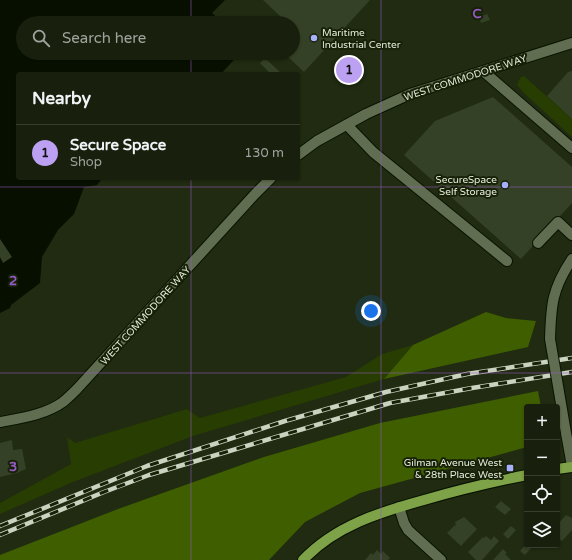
<!DOCTYPE html>
<meta charset="utf-8">
<style>
body{margin:0;font-family:"Varela Round",sans-serif;background:#212816;color:#f1f3f6}
.controls{position:absolute;right:12px;bottom:12px;display:grid;overflow:hidden;border-radius:4px;box-shadow:0 1px 3px #0004}
.controls button{width:36px;height:36px;display:grid;place-items:center;padding:0;border:0;border-bottom:1px solid #363e2e;background:#18200d;color:#f1f3f6;font:20px sans-serif}
.you{position:absolute;left:371px;top:311px;width:14px;height:14px;margin:-10px;border:3px solid #fff;border-radius:50%;background:#1a73e8;box-shadow:0 0 0 6px #1a73e833}
.badge{display:grid;place-items:center;width:26px;height:26px;border-radius:50%;background:#bca0f2;color:#111;font-size:13px;font-weight:700}
.pin{position:absolute;translate:-50% -50%;border:2px solid #fff;box-shadow:0 1px 4px #0006}
.list{margin:0;padding:0;list-style:none}
h2{display:flex;justify-content:space-between;align-items:center;height:52px;margin:0;padding:0 16px;font-size:17px}
h2 small{font-size:13px;font-weight:400;color:#9fa39d}
.list li{display:grid;grid-template-columns:26px 1fr auto;gap:12px;align-items:center;box-sizing:border-box;height:56px;padding:0 16px;border-top:1px solid #363e2e}
.list b{display:block;font-size:15px;white-space:nowrap}
.list p{margin:0;font-size:13px;white-space:nowrap;color:#9fa39d}
.list em{font-size:13px;font-style:normal;color:#9fa39d}
.icon{flex:none;width:22px;height:22px;fill:none;stroke:currentColor;stroke-width:2;stroke-linecap:round;stroke-linejoin:round}
.map{position:relative;flex:none;width:572px;height:560px;overflow:hidden}
.search{position:absolute;background:#18200d;box-shadow:0 1px 3px #0004;left:16px;top:16px;width:284px;height:44px;display:flex;align-items:center;gap:10px;box-sizing:border-box;padding:0 14px;border-radius:22px;color:#9fa39d;font-size:15px}
.panel{position:absolute;background:#18200d;box-shadow:0 1px 3px #0004;left:16px;top:72px;width:284px;height:108px;border-radius:4px}
.map>svg:first-child{display:block}
.green{fill:#283d01}
.forest{fill:#3f5e00}
.water{fill:#071000}
.building{fill:#354126}
.lines{fill:none;stroke-linecap:round;stroke-linejoin:round}
.minor-casing{stroke:#091300;stroke-width:12}
.major-casing{stroke:#091300;stroke-width:12}
.minor{stroke:#606d50;stroke-width:10}
.major{stroke:#7ea247;stroke-width:10}
.rail-casing{stroke:#cad3c0;stroke-width:4.5}
.rail{stroke:#172107;stroke-width:3;stroke-dasharray:9;stroke-linecap:butt}
.minor-bridge-casing{stroke:#091300;stroke-width:12;stroke-linecap:butt}
.minor-bridge{stroke:#606d50;stroke-width:10}
.grid{fill:none;stroke:#955cc6;stroke-width:1;stroke-opacity:0.55}
.poi-dot{fill:#a7b0fc;stroke:#172107;stroke-width:1.5}
.labels{text-anchor:middle;stroke-width:4;stroke-linejoin:round;paint-order:stroke}
.poi-label{font-size:10px;fill:#e4ecdb;stroke:#172107;text-anchor:end}
.street-label{font-size:10px;fill:#e4ecdb;stroke:#172107}
.grid-label{font-size:13px;text-anchor:middle;font-weight:bold;fill:#955cc6;stroke:#172107;stroke-width:4;stroke-linejoin:round;paint-order:stroke}
</style>
<div class="map">
<svg width="572" height="560" viewBox="0 0 572 560">
<rect width="100%" height="100%" fill="#202b11"/>
<path class="green" d="M524,76L572,119V137L525,94L517,85L520,78Z
M413,345L384,379L193,436L73,482L0,514V503L71,464L67,437L75,443L187,409L200,418L346,377L382,354Z"/>
<path class="forest" d="M486,312L506,318L536,321L528,347L384,379L413,345Z
M538,391L541,407H527V447L360,493L305,522L269,560H0V555L118,509L264,457L380,423Z"/>
<path class="water" d="M0,0H225L212,13L223,23H23V53H240L221,74H18V178H99L101,180L97,185L84,187L74,214L58,230L42,257L40,283L11,305L10,308L0,313Z"/>
<path class="building" d="M263,0H370L304,72L284,53H293V23H273L280,16Z
M487,14L490,20L481,23L479,17Z
M265,58L282,74H271L260,63Z
M572,71V119L547,96L568,72Z
M493,97L572,167V203L521,259L404,155L435,121Z
M0,239L12,257L3,263L0,257Z
M12,440L13,450L22,449L26,469L17,473L0,477V443Z
M501,501L511,509L505,515L495,507Z
M566,515L572,518V530L562,541L557,537V525Z
M464,517L477,529L461,546L447,533L455,525L456,526L455,522Z
M511,526L516,530L508,539L503,534Z
M486,536L491,540L494,536L499,541L482,560H476L468,552L483,537L484,538Z
M527,543V545L533,546L525,555L520,551Z
M503,549L507,553L505,554L511,560H493Z
M377,550L381,554L383,551L390,558L388,560H365L371,553L373,555Z"/>
<g class="lines">
<defs>
<path id="minor" d="M483,71L572,148
M347,125L373,152L507,261
M298,155L317,141L366,114L410,94L572,43
M538,243L558,222L572,235
M550,339C551,305 552,289 572,259
M0,422C21,418 45,415 63,402C68,398 72,394 77,389L255,194L271,178
M566,433L572,466
M399,507L404,523L408,530L441,560"/>
<path id="major" d="M557,469L572,467
M303,560C335,526 380,512 424,500C458,490 492,482 527,475"/>
</defs>
<use href="#minor" class="minor-casing"/>
<use href="#major" class="major-casing"/>
<use href="#minor" class="minor"/>
<use href="#major" class="major"/>
<defs>
<path id="rail" d="M0,526L147,466L285,421L386,392L467,374L572,358
M0,535L104,492L149,475L390,403L472,388L572,372"/>
</defs>
<use href="#rail" class="rail-casing"/>
<use href="#rail" class="rail"/>
<defs>
<path id="minor-bridge" d="M550,339L566,433"/>
</defs>
<use href="#minor-bridge" class="minor-bridge-casing"/>
<use href="#minor-bridge" class="minor-bridge"/>
</g>
<path class="grid" d="M191,0V23M381,0V560M191,53V74M191,178V560M0,187H572M0,373H572"/>
<g class="poi-dot">
<circle cx="314" cy="38" r="4"/>
<circle cx="505" cy="185" r="4"/>
<rect x="506" y="464" width="8" height="8" rx="2"/>
</g>
<g class="labels">
<g class="poi-label">
<text x="322" y="36" text-anchor="start">Maritime<tspan x="322" dy="12">Industrial Center</tspan></text>
<text x="497" y="183">SecureSpace<tspan x="497" dy="12">Self Storage</tspan></text>
<text x="502" y="466">Gilman Avenue West<tspan x="502" dy="12">&amp; 28th Place West</tspan></text>
</g>
<g class="street-label">
<text transform="translate(465 77) rotate(-18)" y="4">WEST COMMODORE WAY</text>
<text transform="translate(145 315) rotate(-48)" y="4">WEST COMMODORE WAY</text>
</g>
</g>
<g class="grid-label">
<text x="477" y="18">C</text>
<text x="13" y="285">2</text>
<text x="13" y="471">3</text>
</g>
</svg>
<div class="controls">
<button>+</button>
<button>−</button>
<button><svg class="icon" aria-label="locate" viewBox="0 0 24 24"><circle cx="12" cy="12" r="6"/><path d="M12 2v4M12 18v4M2 12h4M18 12h4"/></svg></button>
<button><svg class="icon" aria-label="layers" viewBox="0 0 24 24"><path d="M12 4l9 5-9 5-9-5zM3 14l9 5 9-5"/></svg></button>
</div>
<div class="you"></div>
<div class="pin badge" style="left:349px;top:70px">1</div>
<div class="search"><svg class="icon" aria-label="search" viewBox="0 0 24 24"><circle cx="10" cy="10" r="6"/><path d="M15 15l6 6"/></svg>Search here</div>
<section class="panel">
<h2>Nearby<small></small></h2>
<ul class="list">
<li><span class="badge">1</span><div><b>Secure Space</b><p>Shop</p></div><em>130 m</em></li>
</ul>
</section>
</div>
